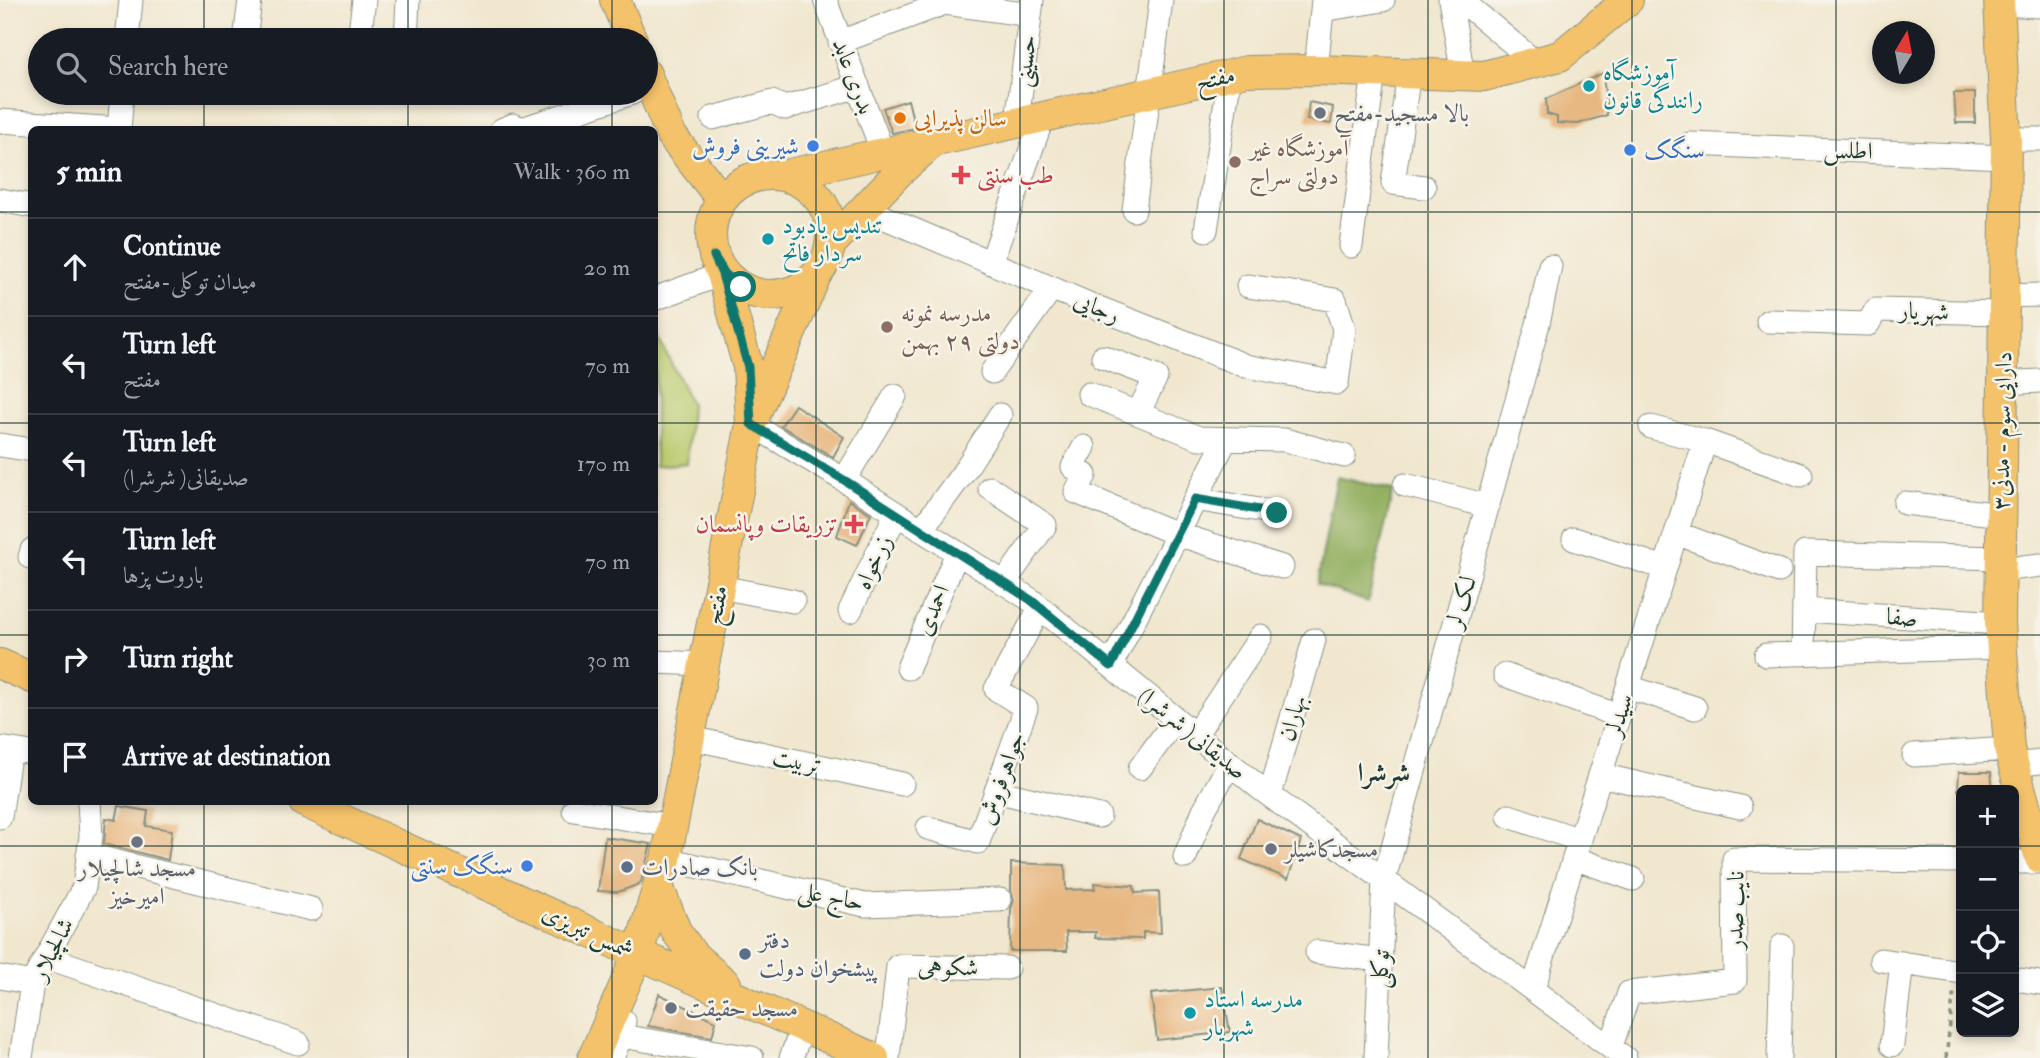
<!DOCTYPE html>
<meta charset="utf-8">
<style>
body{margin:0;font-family:"IM FELL Double Pica",Amiri,serif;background:#242831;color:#f1f3f6}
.controls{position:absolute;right:21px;bottom:21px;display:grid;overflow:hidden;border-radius:10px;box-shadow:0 4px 10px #0003}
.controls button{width:63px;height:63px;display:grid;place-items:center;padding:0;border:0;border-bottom:2px solid #363941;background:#171b24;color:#f1f3f6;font:35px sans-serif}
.compass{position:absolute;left:1872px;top:21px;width:63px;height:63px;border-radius:50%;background:#171b24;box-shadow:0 4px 10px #0003;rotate:10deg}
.stop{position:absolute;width:21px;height:21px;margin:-16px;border:5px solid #0f766e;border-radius:50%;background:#fff}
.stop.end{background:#0f766e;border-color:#fff;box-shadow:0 2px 7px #0008}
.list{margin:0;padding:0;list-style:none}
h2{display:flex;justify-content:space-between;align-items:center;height:91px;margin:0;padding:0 28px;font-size:30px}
h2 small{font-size:23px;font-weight:400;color:#9ea1a6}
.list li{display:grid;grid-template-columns:46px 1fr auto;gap:21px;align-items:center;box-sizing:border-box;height:98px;padding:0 28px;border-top:2px solid #363941}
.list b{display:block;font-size:26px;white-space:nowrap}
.list p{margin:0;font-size:23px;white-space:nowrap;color:#9ea1a6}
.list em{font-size:23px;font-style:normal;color:#9ea1a6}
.icon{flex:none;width:38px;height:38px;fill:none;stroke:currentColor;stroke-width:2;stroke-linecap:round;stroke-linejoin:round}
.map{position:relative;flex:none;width:2040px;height:1058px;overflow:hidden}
.search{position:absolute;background:#171b24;box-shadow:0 4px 10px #0003;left:28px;top:28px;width:630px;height:77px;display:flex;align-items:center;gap:18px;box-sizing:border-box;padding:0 24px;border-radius:38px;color:#9ea1a6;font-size:26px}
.panel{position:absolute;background:#171b24;box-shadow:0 4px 10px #0003;left:28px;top:126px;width:630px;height:679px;border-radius:10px}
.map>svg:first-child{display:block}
.green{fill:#bacb6e;stroke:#6c8451;stroke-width:2}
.forest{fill:#93af61;stroke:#59764a;stroke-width:2}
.building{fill:#e8b882}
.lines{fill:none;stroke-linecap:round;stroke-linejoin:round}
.minor-casing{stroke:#889282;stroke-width:25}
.major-casing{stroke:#889282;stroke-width:32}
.path{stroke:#889282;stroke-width:3.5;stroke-dasharray:5 5;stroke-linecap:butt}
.minor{stroke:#fff;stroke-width:23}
.major{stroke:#f4c26a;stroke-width:30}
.route{stroke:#0f766e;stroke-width:9}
.grid{fill:none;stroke:#1f3d34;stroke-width:2;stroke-opacity:0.55}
.culture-dot{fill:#0f9aa8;stroke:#f7f3e8;stroke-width:2.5}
.worship-dot{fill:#6b7280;stroke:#f7f3e8;stroke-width:2.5}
.food-dot{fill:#e8710a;stroke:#f7f3e8;stroke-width:2.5}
.shop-dot{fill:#3f7fe0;stroke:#f7f3e8;stroke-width:2.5}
.education-dot{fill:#8d6e63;stroke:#f7f3e8;stroke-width:2.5}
.health-dot{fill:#e0444e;stroke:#f7f3e8;stroke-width:2.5}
.service-dot{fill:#5c6f8a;stroke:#f7f3e8;stroke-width:2.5}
.labels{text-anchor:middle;stroke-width:5;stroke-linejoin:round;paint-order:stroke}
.street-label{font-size:24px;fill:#1f3d34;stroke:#f7f3e8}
.culture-label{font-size:24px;fill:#0d838f;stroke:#f7f3e8;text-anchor:start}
.worship-label{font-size:24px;fill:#5b616d;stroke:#f7f3e8;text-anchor:start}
.food-label{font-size:24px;fill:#c56008;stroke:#f7f3e8;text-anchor:start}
.shop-label{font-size:24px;fill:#366cbe;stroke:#f7f3e8;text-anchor:end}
.education-label{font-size:24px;fill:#785e54;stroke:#f7f3e8;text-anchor:start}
.health-label{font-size:24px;fill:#be3a42;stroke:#f7f3e8;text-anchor:start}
.service-label{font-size:24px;fill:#4e5e75;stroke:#f7f3e8;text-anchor:start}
.neighbourhood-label{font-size:26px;font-weight:bold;fill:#1f3d34;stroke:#f7f3e8}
</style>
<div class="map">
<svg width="2040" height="1058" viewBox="0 0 2040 1058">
<rect width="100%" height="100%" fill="#f7f3e8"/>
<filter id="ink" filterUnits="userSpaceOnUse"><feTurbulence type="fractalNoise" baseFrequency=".0143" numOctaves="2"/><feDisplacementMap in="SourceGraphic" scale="14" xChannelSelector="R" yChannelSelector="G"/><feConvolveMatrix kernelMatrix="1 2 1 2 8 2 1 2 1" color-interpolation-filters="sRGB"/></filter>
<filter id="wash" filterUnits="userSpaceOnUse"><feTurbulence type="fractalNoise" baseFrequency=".00686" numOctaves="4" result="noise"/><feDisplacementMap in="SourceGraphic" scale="28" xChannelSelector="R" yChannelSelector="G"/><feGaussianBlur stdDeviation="1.57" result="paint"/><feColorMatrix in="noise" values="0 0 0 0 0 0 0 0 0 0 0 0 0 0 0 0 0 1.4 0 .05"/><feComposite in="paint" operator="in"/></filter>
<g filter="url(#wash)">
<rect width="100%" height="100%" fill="#f1e7cf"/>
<path class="green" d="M655,330L691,404L687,463L655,466Z"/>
<path class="forest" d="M1337,477L1393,490L1368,602L1317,584Z"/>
<g id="blocks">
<path class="building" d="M1603,73L1607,115L1578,124L1557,123V117L1547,114L1546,99Z
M1954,93H1975V123H1956Z
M908,100L915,128L892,133L883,108Z
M1309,102L1333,107L1331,124L1307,120Z
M795,405L844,437L833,457L781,426Z
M849,500L871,514L857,545L837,536Z
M1959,772H1991L1993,790H1958Z
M119,806L148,811L146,826L172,830L168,860L104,844L106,818L116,820Z
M1257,819L1301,840L1288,879L1241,859Z
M605,837L651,844L641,882L637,885L618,892L598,891Z
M1011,863L1065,865L1066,890L1095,889L1094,883L1134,886L1135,893L1159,892L1161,933L1143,932V939L1095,938L1096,932H1066L1067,951H1010L1011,909L1014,900L1011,891Z
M1222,987L1230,1032L1157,1040L1151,994Z
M659,994L716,1021L712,1037L648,1026Z"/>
</g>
</g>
<g filter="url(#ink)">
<use href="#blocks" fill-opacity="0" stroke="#889282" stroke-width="2"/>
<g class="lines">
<defs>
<path id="minor" d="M825,0L883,153
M1450,0L1463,75
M1461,0L1535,62
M1999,4L2040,6
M1322,10L1383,0
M127,40L131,0
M245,40L250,0
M359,40L364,0
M406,40L408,0
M840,42L945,3L1030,15
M1316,70L1323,0
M1409,73L1393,183L1424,187
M713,118L772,102L785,108L858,86
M0,121L119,129
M1017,122L1032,0
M119,130L122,93
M501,130L513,125L522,129L632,93
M2006,139H2040
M1690,144L2005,157
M0,200L32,206
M864,209L1096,307L1246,366L1337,383L1344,329L1335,300L1248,286
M1134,210L1161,0
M1206,230L1230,75
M1351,246L1374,72
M991,263L1043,116
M2004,296L2040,295
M654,299L722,274
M1768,321L1868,324L1876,310L2004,313
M1103,357L1156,377L1138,413
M992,372L1051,289
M2003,383L2040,381
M1089,394L1199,438L1285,440L1344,456
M751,424L844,480L1031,600L1261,789L1625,1058
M1651,427L1705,441L1801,475
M0,445L32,450
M1084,447L1073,467L1085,475L1076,492L1177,534L1282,567
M844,480L895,396
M1405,485L1488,506
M990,488L1045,525L1004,583
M1195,499L1277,513
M1905,503L2001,515
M921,530L963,473L1000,415
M1676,533L1779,571
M1574,539L1665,568
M30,557L32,550
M2001,570L2040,565
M720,587L793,601
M1804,610L2000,623
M850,611L896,514
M1803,654L1805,553L2001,558
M1766,655L2002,647
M654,662L705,664
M1111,665L1226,439
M908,668L957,553
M1505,675L1619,716
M1628,687L1695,708
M1195,735L1261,636
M691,738L902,784
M0,748L32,753
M1914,755L2009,749
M2013,765L2040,762
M1140,768L1176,719
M1600,775L1740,807
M996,791L1099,816
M1270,795L1314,640
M574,810L672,826
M1509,816L1580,840
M0,817L10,750
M928,828L978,842L1026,708L996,689L1040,608
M88,855L311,909
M1185,857L1204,810L1230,763
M1574,858L1633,879
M666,859L865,905L1000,900
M2014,862H2040
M1317,952L1380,960
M46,957L298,1043
M1881,960L1961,972
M0,977L32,983
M2014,979L2040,983
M1533,989L1705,441
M621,1036L752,1058
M1892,1045L1902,963
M1611,1046L1629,993L1735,981L1734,859L1961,861
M21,1058L32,983L84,887L91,836L89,802
M612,1058L621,1036L624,1021
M791,1058L803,1026
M888,1058L898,966L1007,968
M1376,1058L1384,879L1538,324L1550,266
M1779,1058L1782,946"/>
<path id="major" d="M615,0L632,40
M1999,0L2006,139L2000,623L2009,749L2040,858
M646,74L671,135L722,200
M711 235a60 60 0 1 1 120 0a60 60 0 1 1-120 0Z
M781,176L1247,71L1316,70L1484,76L1560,56L1628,0
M830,245L899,172L932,143
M754,417L817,273
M0,664L32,678
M304,802L638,954L874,1058
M658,886L676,931L693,955L726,984
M593,1058L638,954L666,859L751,424L748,367L722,274L714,256"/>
</defs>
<use href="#minor" class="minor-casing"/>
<use href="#major" class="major-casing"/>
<path class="path" d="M1946,1058L1954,990"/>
<use href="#minor" class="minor"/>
<use href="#major" class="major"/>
</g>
</g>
<g class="lines" filter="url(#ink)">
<path class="route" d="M741,287L725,274L714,256L722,274L748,367L751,424L844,480L1031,600L1111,666L1195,499L1277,513"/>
</g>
<path class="grid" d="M204,0V40M408,0V40M612,0V40M816,0V1058M1020,0V1058M1224,0V1058M1428,0V1058M1632,0V1058M1836,0V1058M204,93V130M408,93V130M612,93V130M0,212H32M654,212H2040M0,423H32M654,423H2040M0,635H32M654,635H2040M204,802V1058M408,802V1058M612,802V1058M0,846H1961M2014,846H2040"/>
<g class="culture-dot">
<circle cx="1589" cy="86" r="7"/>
<circle cx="768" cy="239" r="7"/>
<circle cx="1190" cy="1013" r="7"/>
</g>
<g class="worship-dot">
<circle cx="1320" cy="113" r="7"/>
<circle cx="137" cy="842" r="7"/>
<circle cx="1271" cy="849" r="7"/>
<circle cx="671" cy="1008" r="7"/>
</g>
<circle class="food-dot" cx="900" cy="118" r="7"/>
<g class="shop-dot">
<circle cx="813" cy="146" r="7"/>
<circle cx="1630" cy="150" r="7"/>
<circle cx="527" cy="866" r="7"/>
</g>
<g class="education-dot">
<circle cx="1235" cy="162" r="7"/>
<circle cx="887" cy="327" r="7"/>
</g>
<g class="health-dot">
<path d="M957.5 164.5h7v7h7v7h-7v7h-7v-7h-7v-7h7z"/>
<path d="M850.5 513.5h7v7h7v7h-7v7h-7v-7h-7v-7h7z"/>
</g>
<g class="service-dot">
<circle cx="627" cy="867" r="7"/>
<circle cx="745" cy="954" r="7"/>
</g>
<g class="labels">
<g class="street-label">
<text transform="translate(1025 61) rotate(-83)" y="8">حسینی</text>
<text transform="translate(854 76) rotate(69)" y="8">بدری عابد</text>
<text transform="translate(1215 78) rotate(-12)" y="8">مفتح</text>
<text transform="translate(1848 150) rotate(2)" y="8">اطلس</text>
<text transform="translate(1097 307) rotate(22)" y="8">رجایی</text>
<text transform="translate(1924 311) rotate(2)" y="8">شهریار</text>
<text transform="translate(2002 431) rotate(-89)" y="8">دارایی سوم - مدنی۳</text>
<text transform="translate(873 562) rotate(-65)" y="8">زرخواه</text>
<text transform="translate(1461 602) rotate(-74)" y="8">لک لر</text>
<text transform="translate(716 605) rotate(-79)" y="8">مفتح</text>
<text transform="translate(932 610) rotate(-67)" y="8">احمدی</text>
<text transform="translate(1902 617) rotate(4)" y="8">صفا</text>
<text transform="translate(1619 715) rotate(-73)" y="8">سیدلر</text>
<text transform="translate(1292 718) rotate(-74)" y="8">بهاران</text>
<text transform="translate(1193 733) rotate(39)" y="8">(شرشرا )صدیقانی</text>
<text transform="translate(797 761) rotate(12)" y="8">تربیت</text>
<text transform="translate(1001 778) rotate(-70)" y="8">جواهرفروش</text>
<text transform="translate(831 896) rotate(11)" y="8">حاج علی</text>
<text transform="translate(1735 910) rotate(-89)" y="8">نایب صدر</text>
<text transform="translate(588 931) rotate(25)" y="8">شمس تبریزی</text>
<text transform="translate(52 949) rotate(-63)" y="8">شالچیلار</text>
<text transform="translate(948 967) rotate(1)" y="8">شکوهی</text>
<text transform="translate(1380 969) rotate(-87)" y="8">توکلی</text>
</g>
<g class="culture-label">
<text x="1603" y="80">آموزشگاه<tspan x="1603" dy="28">رانندگی قانون</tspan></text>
<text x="782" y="233">تندیس یادبود<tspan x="782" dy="28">سردار فاتح</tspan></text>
<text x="1204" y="1007">مدرسه استاد<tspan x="1204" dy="28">شهریار</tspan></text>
</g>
<g class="worship-label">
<text x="1334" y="121">بالا مسجید-مفتح</text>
<text x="1285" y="857">مسجدکاشیلر</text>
<text x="137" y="876" text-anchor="middle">مسجد شالچیلار<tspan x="137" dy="28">امیرخیز</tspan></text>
<text x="685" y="1016">مسجد حقیقت</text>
</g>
<g class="food-label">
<text x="914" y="126">سالن پذیرایی</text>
</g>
<g class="shop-label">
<text x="799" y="154">شیرینی فروش</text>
<text x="1644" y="158" text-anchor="start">سنگک</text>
<text x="513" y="874">سنگک سنتی</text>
</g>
<g class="education-label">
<text x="1249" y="156">آموزشگاه غیر<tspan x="1249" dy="28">دولتی سراج</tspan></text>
<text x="901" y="321">مدرسه نمونه<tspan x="901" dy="28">دولتی ۲۹ بهمن</tspan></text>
</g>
<g class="health-label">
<text x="977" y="183">طب سنتی</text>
<text x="838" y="532" text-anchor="end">تزریقات وپانسمان</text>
</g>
<g class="service-label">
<text x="641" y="875">بانک صادرات</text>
<text x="759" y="948">دفتر<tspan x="759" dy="28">پیشخوان دولت</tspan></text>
</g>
<g class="neighbourhood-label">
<text x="1384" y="781">شرشرا</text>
</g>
</g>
</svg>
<div class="controls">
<button>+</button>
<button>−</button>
<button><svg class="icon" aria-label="locate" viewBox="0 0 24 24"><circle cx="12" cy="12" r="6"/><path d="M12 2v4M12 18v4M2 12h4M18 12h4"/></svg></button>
<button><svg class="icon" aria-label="layers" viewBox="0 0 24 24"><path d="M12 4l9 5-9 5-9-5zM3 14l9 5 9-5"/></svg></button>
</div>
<svg class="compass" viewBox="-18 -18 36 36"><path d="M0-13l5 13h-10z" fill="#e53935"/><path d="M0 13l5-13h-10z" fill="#9ea1a6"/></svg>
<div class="stop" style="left:741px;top:287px"></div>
<div class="stop end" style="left:1277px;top:513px"></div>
<div class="search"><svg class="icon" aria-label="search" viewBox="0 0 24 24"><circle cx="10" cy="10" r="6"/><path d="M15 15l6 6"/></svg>Search here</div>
<section class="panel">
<h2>5 min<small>Walk · 360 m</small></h2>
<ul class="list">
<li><svg class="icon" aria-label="ahead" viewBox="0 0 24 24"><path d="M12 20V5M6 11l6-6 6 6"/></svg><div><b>Continue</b><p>میدان توکلی-مفتح</p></div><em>20 m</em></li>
<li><svg class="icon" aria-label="left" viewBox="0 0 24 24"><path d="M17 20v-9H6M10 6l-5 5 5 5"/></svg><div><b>Turn left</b><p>مفتح</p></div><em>70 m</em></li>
<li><svg class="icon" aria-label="left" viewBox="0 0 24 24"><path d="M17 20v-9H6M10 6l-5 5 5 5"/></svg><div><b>Turn left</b><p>(شرشرا )صدیقانی</p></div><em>170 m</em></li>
<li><svg class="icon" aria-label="left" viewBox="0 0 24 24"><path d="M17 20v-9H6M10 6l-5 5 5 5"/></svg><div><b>Turn left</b><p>باروت پزها</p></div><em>70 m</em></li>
<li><svg class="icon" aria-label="right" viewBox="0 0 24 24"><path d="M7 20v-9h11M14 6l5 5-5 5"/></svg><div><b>Turn right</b></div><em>30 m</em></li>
<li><svg class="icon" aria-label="arrive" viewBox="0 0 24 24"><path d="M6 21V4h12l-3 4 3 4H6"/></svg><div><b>Arrive at destination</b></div></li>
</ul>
</section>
</div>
